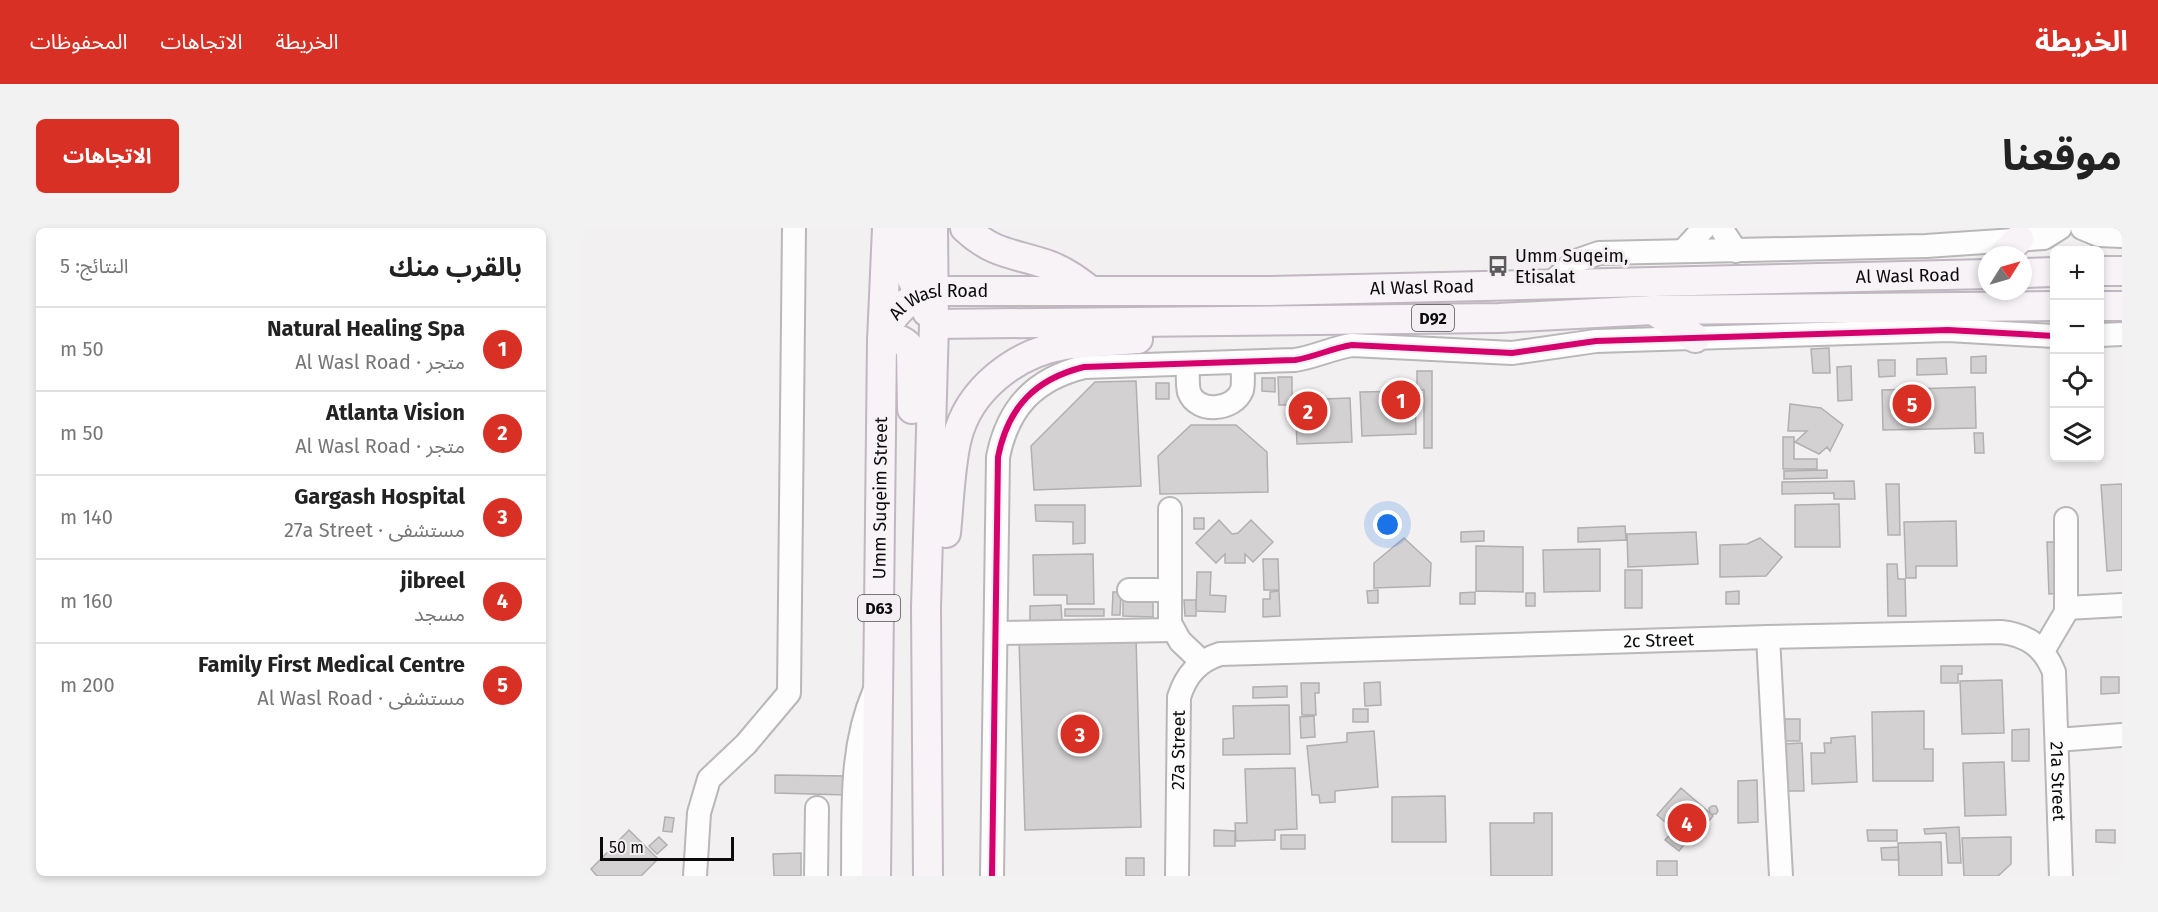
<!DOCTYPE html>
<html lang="ar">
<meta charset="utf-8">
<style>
body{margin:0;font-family:"Fira Sans","Noto Sans Arabic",sans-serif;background:#f2f2f2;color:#222;direction:rtl}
.controls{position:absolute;right:18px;top:18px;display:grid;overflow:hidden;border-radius:9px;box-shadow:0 3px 9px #0003}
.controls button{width:54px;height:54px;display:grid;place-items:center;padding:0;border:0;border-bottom:2px solid #e0e0e0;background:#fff;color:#222;font:30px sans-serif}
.compass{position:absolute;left:1396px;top:18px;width:54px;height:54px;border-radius:50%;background:#fff;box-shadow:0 3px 9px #0003;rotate:53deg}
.scale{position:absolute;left:18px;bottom:15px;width:134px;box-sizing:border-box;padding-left:6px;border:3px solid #0c0b0c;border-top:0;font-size:16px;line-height:21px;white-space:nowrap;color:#0c0b0c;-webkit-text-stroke:4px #f3eff2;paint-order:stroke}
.you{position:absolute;left:806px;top:297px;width:21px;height:21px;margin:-15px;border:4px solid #fff;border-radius:50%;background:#1a73e8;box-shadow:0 0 0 9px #1a73e833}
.badge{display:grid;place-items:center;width:39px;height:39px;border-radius:50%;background:#d93025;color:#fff;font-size:20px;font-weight:700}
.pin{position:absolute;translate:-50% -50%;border:3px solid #fff;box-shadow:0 2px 6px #0006}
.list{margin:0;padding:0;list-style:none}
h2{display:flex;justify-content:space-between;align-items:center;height:78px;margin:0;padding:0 24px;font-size:26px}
h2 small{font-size:20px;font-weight:400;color:#767676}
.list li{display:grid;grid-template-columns:39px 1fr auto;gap:18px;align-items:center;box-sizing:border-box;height:84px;padding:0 24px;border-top:2px solid #e0e0e0}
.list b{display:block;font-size:22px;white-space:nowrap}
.list p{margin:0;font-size:20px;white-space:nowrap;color:#767676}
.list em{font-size:20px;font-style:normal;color:#767676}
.icon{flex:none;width:33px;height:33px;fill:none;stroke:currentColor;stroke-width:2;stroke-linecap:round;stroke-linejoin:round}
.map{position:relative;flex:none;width:1540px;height:648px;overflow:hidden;direction:ltr;border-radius:9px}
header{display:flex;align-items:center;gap:36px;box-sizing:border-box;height:84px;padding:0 30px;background:#d93025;color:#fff}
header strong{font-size:28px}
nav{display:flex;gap:33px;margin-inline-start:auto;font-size:21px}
.intro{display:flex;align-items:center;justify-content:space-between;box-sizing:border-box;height:144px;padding:0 36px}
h1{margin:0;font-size:42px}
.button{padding:15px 27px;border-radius:9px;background:#d93025;color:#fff;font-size:21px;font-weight:700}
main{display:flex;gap:36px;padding:0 36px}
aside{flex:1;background:#fff;border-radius:9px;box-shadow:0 3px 9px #0003}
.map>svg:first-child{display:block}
.building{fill:#d3d1d2;stroke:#b1afb0;stroke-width:1.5}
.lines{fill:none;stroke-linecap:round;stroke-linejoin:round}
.minor-casing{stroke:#b9b7b8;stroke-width:26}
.major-casing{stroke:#c0b7c0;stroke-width:32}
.minor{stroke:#fdfdfd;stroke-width:22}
.major{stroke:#f7f3f7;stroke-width:28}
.cycleway-casing{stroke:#f3eff2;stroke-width:10}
.cycleway{stroke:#d6006c;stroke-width:6}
.labels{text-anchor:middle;stroke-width:6;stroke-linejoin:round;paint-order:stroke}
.shield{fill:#f3eff2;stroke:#514f51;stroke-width:1.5}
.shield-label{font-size:16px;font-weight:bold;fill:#0c0b0c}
.poi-label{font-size:18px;fill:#0c0b0c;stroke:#f3eff2;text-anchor:start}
.street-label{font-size:18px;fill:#0c0b0c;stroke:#f3eff2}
</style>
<header>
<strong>الخريطة</strong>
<nav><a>الخريطة</a><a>الاتجاهات</a><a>المحفوظات</a></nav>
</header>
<div class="intro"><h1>موقعنا</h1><a class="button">الاتجاهات</a></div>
<main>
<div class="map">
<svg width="1540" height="648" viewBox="0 0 1540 648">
<rect width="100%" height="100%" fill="#f2f0f1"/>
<path class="building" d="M1247,120L1248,145H1231L1229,121Z
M1404,128V145H1389V129Z
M1364,130L1365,146L1335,147V131Z
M1296,132H1313V148L1297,149Z
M1269,138L1270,172L1256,173L1255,139Z
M835,143H850V220H842V162H835Z
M696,149H710V177H697Z
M680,150H693V164L680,163Z
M554,153L559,258L452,262L449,218L513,154Z
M574,155H587V171H574Z
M1393,159L1394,200L1301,202L1300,162Z
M833,163L834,206L780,208L778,164Z
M768,170L770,214L715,216L713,172Z
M1208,176L1239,180L1261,197L1248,223L1245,219L1237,226L1213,214L1225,203H1206Z
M609,197H654L685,224L686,264L578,266L576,228Z
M1392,205H1401L1402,225H1393Z
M1201,209H1212V231H1235V241H1201Z
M1245,242V250L1202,251V243Z
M1272,253L1273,271H1252V265L1200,266V254Z
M1304,256H1317L1318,307H1306Z
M1540,256V342L1525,343L1519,257Z
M1257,276L1258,319H1213V277Z
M453,277H503V315L491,316V294L454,293Z
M612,290H622V301H612Z
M637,292L650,306L656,305L669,292L691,314L671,334L663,326V335H643V326L634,335L614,315Z
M1374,293L1375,338H1334V350H1324L1322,294Z
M1043,298L1044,312L996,314V300Z
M902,303V313L879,314V304Z
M1114,304L1116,336L1046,339L1045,306Z
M822,310L849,335L848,358L792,360V335Z
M1178,310L1200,329L1184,348L1138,349V317L1165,316Z
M1465,314H1478L1480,365L1467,366Z
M894,318L941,319V364L894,363Z
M1018,321V363L962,364L961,322Z
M511,326L512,376H485V367H452L451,327Z
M681,331H696L697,362H682Z
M1305,336H1315L1316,351H1323L1324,388H1306Z
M1043,342H1060V380H1043Z
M615,344H629L628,367L644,368L643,384L614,383Z
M796,362V375H786L785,363Z
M697,363L698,388L681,389V371H688V364Z
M1157,363V376H1144V364Z
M531,364H539L538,387H530Z
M893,364V376H878V365Z
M944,365H953V378H944Z
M541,371L571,372V389L541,388Z
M602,372H614V388H603Z
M479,377L480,393H448V378Z
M483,381H522V388H483Z
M554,409L559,599L443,602L437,412Z
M1359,438H1380V446H1376V455H1359Z
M1519,449H1537V465L1519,466Z
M1420,452L1422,505L1380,506L1378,453Z
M798,454L799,477L783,478L782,455Z
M719,455H737V465H733L734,487H720Z
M705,458V469L671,470V459Z
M707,477L708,526L641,527V511L652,510L651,478Z
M771,481H786V494H771Z
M1342,483V521H1351V553H1291L1290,484Z
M732,488L733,509L719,510L718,489Z
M1203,491H1218V513H1203Z
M1447,501V533H1430V502Z
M792,503L796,559L753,563V574L738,575L737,567H730L725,518L765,514V505Z
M1273,508L1275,554L1230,556L1229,525H1243L1242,515H1249V510Z
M1220,515L1222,563H1203L1201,516Z
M1422,534L1424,587L1383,588L1381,535Z
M713,540L715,601L693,602V612L654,613L653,595H665L663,541Z
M193,547L265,548V567L193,565Z
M1175,552L1176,594L1156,595V553Z
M1099,560L1128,585L1127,580L1130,578H1134L1136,583L1134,586H1129L1131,588L1108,615L1105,613L1097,623L1083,612L1092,602L1075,587Z
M863,568L864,614H810V569Z
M952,585H970V648H909L908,595H952Z
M83,589L92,590L90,604L81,603Z
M1377,599L1379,635H1366L1364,605L1343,606L1342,601Z
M47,602L76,631L59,648H15L9,641Z
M632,602L653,603V618H632Z
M1285,602H1315V613H1286Z
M1514,602H1533V615L1514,614Z
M699,607H723V621H699Z
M77,609L85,617L75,626L67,618Z
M1429,609V636L1416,648H1382L1380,610Z
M1359,614L1360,648H1317L1316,615Z
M1316,619L1317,632H1300L1299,620Z
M219,625V648H192L191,626Z
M544,630H562V648H544Z
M1075,633H1095V648H1075Z"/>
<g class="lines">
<defs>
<g id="minor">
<path d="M1139,0L1154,23"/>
<path d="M1500,0L1517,7L1540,8"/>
<path d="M1102,22L1122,0"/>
<path d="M968,56L994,33L1017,25L1344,18L1462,10L1478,0"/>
<path d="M1518,107L1540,106"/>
<path d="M606,136C606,144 605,156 607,164C615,186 652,183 660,162C662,154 660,143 661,134"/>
<path d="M588,281V395L598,413L620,434"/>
<path d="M547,362H588"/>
<path d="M1484,380L1540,377"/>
<path d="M414,405L591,402"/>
<path d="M1186,409L1199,648"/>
<path d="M1461,423L1484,384V291"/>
<path d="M1475,512L1540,507"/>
<path d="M113,648L117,585L127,551L164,516L207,465L212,0"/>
<path d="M234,648L235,580"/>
<path d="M271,648C272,586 267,522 292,464"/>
<path d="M410,648L416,229C426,179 453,151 502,139L713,132C733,129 750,120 770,117L930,125L1014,113L1366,102L1472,108"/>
<path id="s1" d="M595,648L597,469C604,447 616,433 638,426L1186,409L1419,404C1446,407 1462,419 1472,444L1479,648"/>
</g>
<g id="major">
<path d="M329,0V49L345,84"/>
<path d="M383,0C413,28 434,25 469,38C484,44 496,53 509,63"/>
<path d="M1421,27L1437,11"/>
<path d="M1518,43H1540"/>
<path d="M1441,45L1472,44"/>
<path d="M1518,78H1540"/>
<path d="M1071,82L1113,110"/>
<path d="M352,96L917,90L1071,82L1472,78"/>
<path id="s2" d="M300,113C308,86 325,69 353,63H687L1405,46"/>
<path d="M300,113C312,109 321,110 329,121L330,181"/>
<path d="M364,305C367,277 368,237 375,210C387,161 434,125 483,117C507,114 532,113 556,111"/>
<path id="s3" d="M294,648L300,113L305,0"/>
<path d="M346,648L344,380L352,96L351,0"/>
</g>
</defs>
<use href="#minor" class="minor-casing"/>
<use href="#major" class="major-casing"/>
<use href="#minor" class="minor"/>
<use href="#major" class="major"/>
<defs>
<path id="cycleway" d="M410,648L416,229C426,179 453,151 502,139L713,132C733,129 750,120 770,117L930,125L1014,113L1366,102L1472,108"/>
</defs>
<use href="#cycleway" class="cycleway-casing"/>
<use href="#cycleway" class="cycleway"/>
</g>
<defs>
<symbol id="bus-bare" viewBox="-9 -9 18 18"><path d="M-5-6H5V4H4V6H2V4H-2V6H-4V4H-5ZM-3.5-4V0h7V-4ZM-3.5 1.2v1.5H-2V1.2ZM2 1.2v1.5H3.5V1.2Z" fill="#5c5b5c" stroke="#f3eff2" stroke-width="2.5" paint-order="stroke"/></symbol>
</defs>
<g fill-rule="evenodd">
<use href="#bus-bare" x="901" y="23" width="30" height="30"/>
</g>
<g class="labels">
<g class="shield">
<rect x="830" y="77" width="42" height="26" rx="4.5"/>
<rect x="276" y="367" width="42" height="26" rx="4.5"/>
</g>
<g class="shield-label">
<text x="851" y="96">D92</text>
<text x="297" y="386">D63</text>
</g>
<g class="poi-label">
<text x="933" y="34">Umm Suqeim,<tspan x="933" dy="21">Etisalat</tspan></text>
</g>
<g class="street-label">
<text dy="6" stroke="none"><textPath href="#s2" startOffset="1050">Al Wasl Road</textPath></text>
<text dy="6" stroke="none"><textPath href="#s2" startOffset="564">Al Wasl Road</textPath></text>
<text dy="6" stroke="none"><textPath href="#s2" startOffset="78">Al Wasl Road</textPath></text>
<text dy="6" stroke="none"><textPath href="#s3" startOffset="378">Umm Suqeim Street</textPath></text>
<text dy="6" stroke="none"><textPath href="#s1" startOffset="680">2c Street</textPath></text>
<text dy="6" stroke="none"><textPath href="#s1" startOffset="126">27a Street</textPath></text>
<text dy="6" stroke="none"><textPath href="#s1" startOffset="1202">21a Street</textPath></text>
</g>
</g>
</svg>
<div class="controls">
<button>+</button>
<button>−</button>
<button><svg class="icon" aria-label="locate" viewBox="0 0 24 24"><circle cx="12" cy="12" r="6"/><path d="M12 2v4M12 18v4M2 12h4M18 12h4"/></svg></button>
<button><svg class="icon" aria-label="layers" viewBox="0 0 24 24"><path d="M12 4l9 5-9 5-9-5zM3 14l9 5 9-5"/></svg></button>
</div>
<svg class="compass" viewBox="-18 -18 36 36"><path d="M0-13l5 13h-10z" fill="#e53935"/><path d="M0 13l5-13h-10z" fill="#767676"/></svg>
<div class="scale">50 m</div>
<div class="you"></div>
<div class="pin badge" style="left:819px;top:172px">1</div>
<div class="pin badge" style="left:726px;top:183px">2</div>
<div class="pin badge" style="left:498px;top:506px">3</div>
<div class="pin badge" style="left:1105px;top:595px">4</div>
<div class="pin badge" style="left:1330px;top:176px">5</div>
</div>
<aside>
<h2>بالقرب منك<small>النتائج: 5</small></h2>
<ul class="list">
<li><span class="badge">1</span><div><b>Natural Healing Spa</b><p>متجر · Al Wasl Road</p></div><em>50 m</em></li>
<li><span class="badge">2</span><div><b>Atlanta Vision</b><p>متجر · Al Wasl Road</p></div><em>50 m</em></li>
<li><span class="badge">3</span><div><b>Gargash Hospital</b><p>مستشفى · 27a Street</p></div><em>140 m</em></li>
<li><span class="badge">4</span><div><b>jibreel</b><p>مسجد</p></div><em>160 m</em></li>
<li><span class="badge">5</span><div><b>Family First Medical Centre</b><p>مستشفى · Al Wasl Road</p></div><em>200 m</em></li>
</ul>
</aside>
</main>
